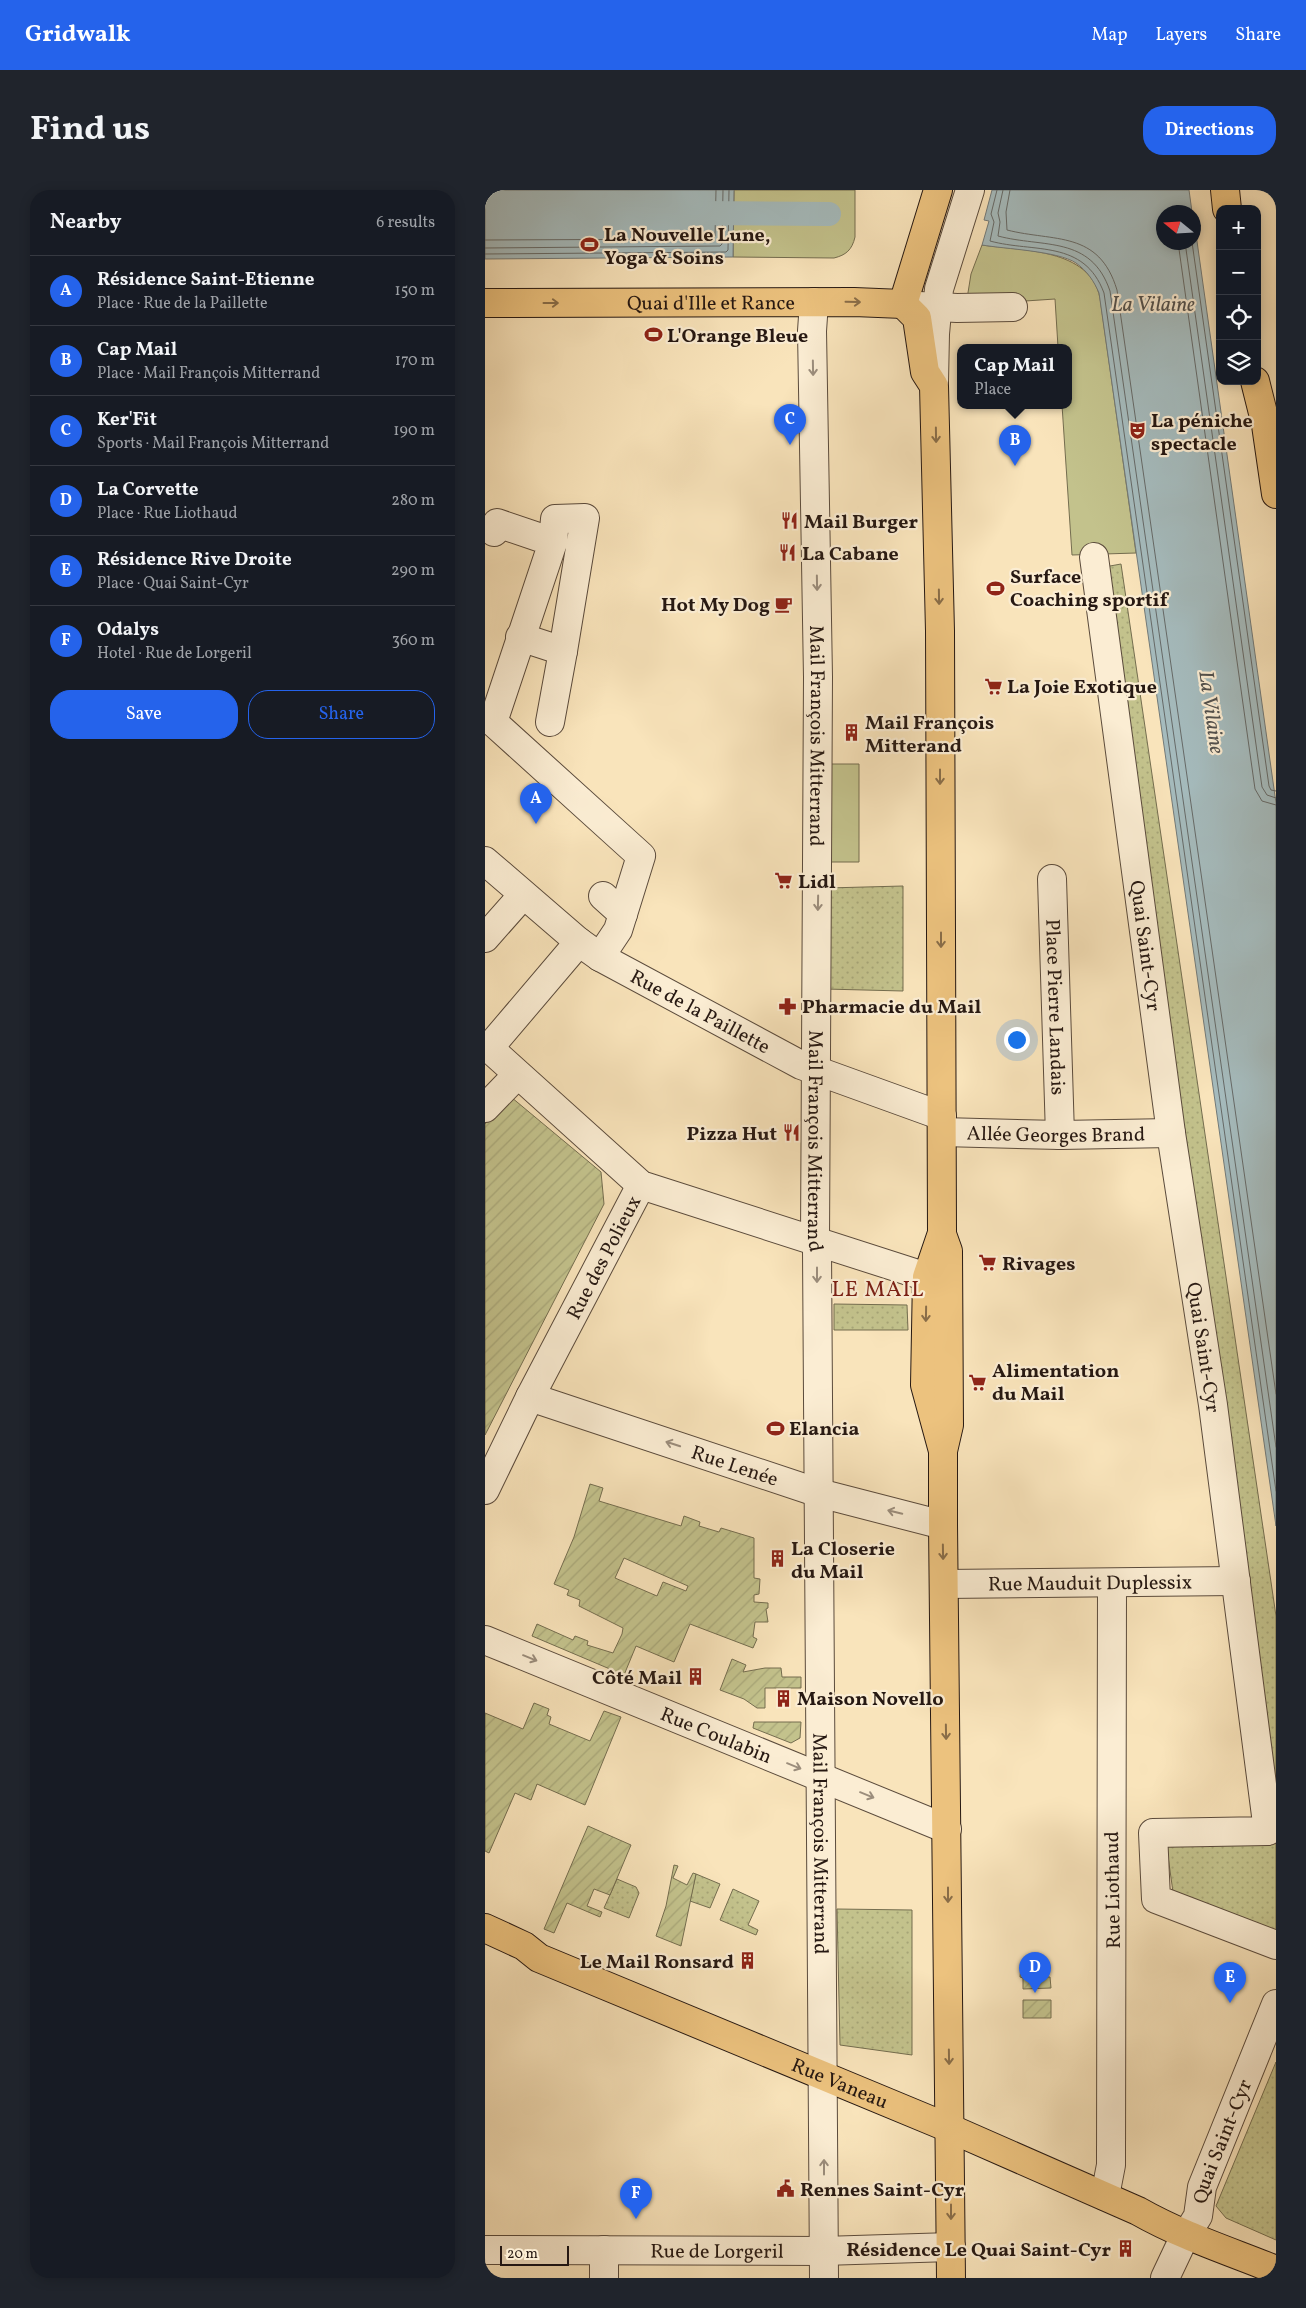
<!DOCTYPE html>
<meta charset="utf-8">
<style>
body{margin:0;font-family:Vollkorn,serif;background:#20242c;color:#f1f3f6}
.controls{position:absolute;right:15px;top:15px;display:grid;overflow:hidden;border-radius:10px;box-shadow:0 2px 12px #0003}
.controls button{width:45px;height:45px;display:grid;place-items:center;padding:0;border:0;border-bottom:1px solid #363941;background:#171b24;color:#f1f3f6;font:25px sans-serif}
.compass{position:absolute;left:671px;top:15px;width:45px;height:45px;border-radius:50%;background:#171b24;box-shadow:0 2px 12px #0003;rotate:288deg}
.scale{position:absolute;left:15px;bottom:12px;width:69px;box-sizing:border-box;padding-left:5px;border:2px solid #261812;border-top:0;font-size:14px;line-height:18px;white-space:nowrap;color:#261812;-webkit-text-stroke:4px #fbedd3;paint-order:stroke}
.you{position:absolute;left:531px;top:849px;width:18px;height:18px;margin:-12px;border:4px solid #fff;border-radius:50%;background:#1a73e8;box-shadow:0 0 0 8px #1a73e833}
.badge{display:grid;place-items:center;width:32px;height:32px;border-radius:50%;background:#2563eb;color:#fff;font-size:16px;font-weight:700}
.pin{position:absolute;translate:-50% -41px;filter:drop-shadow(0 1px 2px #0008)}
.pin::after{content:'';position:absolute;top:26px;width:18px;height:15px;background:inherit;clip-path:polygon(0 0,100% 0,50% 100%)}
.popup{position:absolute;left:472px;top:154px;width:115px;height:65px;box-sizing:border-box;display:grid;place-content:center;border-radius:10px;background:#171b24;filter:drop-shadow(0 1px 4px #0005);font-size:16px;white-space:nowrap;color:#9ea1a6}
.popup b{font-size:19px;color:#f1f3f6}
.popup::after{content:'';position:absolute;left:50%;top:100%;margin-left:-10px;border:10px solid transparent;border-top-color:#171b24}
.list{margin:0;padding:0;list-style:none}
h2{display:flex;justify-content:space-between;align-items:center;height:65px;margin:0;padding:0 20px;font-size:21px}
h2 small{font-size:16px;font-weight:400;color:#9ea1a6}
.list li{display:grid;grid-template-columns:32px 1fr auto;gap:15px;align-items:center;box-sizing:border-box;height:70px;padding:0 20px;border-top:1px solid #363941}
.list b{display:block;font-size:19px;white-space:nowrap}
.list p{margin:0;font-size:16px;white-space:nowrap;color:#9ea1a6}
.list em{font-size:16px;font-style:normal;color:#9ea1a6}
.actions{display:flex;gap:10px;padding:15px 20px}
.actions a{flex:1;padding:11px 0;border:1px solid #2563eb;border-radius:20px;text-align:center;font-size:18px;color:#2563eb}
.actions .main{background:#2563eb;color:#fff}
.icon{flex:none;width:28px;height:28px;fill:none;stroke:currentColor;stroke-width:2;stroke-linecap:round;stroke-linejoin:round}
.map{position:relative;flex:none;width:791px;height:2088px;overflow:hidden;border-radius:20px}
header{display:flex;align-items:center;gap:30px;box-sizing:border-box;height:70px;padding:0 25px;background:#2563eb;color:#fff}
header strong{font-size:24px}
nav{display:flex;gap:28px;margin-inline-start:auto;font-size:18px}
.intro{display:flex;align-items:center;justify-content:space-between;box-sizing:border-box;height:120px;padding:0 30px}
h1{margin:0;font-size:35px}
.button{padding:12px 22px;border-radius:20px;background:#2563eb;color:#fff;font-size:18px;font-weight:700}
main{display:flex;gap:30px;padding:0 30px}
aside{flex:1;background:#171b24;border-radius:20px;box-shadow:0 2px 12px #0003}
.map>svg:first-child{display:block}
.grass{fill:url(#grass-dots);stroke:#746d4f}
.park{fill:#c3c28c;stroke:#746d4f}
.garden{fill:url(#garden-furrows);stroke:#746d4f;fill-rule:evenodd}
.water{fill:#a5bbbd;stroke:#727a79}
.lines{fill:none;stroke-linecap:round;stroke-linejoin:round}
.shore{stroke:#666a68;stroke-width:1}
.canal{stroke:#a5bbbd;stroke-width:24}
.minor-casing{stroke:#5b4b3c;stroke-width:30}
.major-casing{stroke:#261812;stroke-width:30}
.minor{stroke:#fbedd3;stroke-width:28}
.major{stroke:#ecc27e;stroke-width:28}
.oneway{stroke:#896d48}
.oneway2{stroke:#9b8d7c}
.labels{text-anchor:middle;stroke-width:4.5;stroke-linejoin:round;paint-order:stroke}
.poi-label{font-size:20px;font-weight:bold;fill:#261812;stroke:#fbedd3;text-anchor:start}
.street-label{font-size:20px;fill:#261812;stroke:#fbedd3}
.water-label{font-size:21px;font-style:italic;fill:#52514e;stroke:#fbedd3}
.quarter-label{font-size:22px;letter-spacing:1px;fill:#7a1f14;stroke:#fbedd3}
</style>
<header>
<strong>Gridwalk</strong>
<nav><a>Map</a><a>Layers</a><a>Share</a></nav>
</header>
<div class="intro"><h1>Find us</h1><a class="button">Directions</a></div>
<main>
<aside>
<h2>Nearby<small>6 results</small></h2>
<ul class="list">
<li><span class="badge">A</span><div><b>Résidence Saint-Etienne</b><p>Place · Rue de la Paillette</p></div><em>150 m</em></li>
<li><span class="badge">B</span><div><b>Cap Mail</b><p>Place · Mail François Mitterrand</p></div><em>170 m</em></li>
<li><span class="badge">C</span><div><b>Ker'Fit</b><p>Sports · Mail François Mitterrand</p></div><em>190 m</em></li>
<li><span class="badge">D</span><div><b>La Corvette</b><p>Place · Rue Liothaud</p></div><em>280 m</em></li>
<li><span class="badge">E</span><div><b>Résidence Rive Droite</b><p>Place · Quai Saint-Cyr</p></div><em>290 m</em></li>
<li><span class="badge">F</span><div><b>Odalys</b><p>Hotel · Rue de Lorgeril</p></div><em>360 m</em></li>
</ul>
<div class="actions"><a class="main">Save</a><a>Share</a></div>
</aside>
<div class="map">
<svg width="791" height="2088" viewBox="0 0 791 2088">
<defs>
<pattern id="grass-dots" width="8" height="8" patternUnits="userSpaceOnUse" patternTransform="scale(1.25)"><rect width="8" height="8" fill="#c3c28c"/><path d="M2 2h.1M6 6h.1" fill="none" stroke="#a7a678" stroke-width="1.8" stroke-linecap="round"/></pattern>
<pattern id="garden-furrows" width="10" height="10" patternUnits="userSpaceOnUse" patternTransform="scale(1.25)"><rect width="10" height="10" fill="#c3c28c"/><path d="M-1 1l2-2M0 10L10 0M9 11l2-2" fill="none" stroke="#a7a678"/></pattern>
</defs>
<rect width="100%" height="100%" fill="#f9e4bb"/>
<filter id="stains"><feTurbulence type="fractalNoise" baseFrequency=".004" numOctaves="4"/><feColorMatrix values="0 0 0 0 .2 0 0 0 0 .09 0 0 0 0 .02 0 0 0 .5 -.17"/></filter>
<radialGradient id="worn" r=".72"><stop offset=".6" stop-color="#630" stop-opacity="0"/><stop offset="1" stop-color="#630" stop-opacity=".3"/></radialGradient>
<path class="grass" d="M636,374L791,1426V1743L688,1702L681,1652L779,1639L614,378Z
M418,696V801L340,799L342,698Z
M349,1114L422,1115L423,1140H349Z
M211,1684L235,1694L225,1718L205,1711Z
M132,1689L151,1697L154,1703L144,1728L119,1718Z
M248,1699L274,1711L263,1735L273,1740L271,1745L235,1730Z
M352,1719L427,1720V1865L355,1855Z
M791,1872V2050L741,2028L731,2016Z"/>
<path class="park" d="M249,0H370V47C367,60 361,65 349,68L248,67Z
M497,55C537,61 605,58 615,108L651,363L587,365L577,215H584V157H573L570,109L481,115L486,84Z
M345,574H374V672H345Z"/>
<path class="garden" d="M26,907L116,982L119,1014L0,1245V934Z
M105,1294L118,1298L114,1311L196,1336L199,1326L215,1332L214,1336L234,1342L236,1338L269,1348V1388L275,1389L274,1404L269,1405V1412L283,1413V1418L281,1419L283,1432H270L268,1447L272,1449L268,1458L205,1434L189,1472L151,1456L139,1485L47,1446L52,1434L88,1450L90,1446L103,1451L102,1455L128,1463L137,1444L138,1438L94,1416L95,1410L82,1405L84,1400L69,1394L89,1347ZM139,1368L203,1396L201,1401L178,1392L172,1406L130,1388Z
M247,1469L261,1475L258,1482L280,1478H296L297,1487H316V1498H280V1518H272L259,1509L235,1500Z
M49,1513L64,1519L62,1525L66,1527L64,1534L105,1551L119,1521L136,1527L100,1615L52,1594L46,1610L30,1603L4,1663L0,1661V1523L38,1539Z
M269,1532H316L315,1548L306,1553L268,1538Z
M103,1636L146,1655L125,1705L109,1699L102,1716L117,1722L115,1727L82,1713L69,1743L59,1739Z
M189,1675L193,1676L188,1688L202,1695L208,1683L211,1684L196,1756L171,1746L181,1716Z
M536,1775H562V1787H565L566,1798L538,1799V1788L535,1787Z
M538,1810H566V1828H538Z"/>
<path class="water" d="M0,0H249L248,67L0,69Z
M507,0H704L707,22H678V52H708L709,30L791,613V1336L614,103C609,91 602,81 591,73C573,61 520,59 497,55L504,31L499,30Z"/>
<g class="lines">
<path class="shore" d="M512,0L506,24L509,32L505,51C549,63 599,49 619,103L791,1301
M518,0L513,23L515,32L513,46C558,58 606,45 625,101L791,1257
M525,0L521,22L522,40C569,52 614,40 632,100L791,1204
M0,50L228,49L230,46L231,0
M693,52L770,599L777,611L791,615
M700,52L777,597L782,605L791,608
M707,52L784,596L786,600L791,601
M0,58L235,56L237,54L238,0
M0,64L241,62L243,60L244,0"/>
<path class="canal" d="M217,23L344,24"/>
<defs>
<g id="minor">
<path id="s1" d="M329,112L327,141L333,487L330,1050L332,1060L339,2088"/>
<path d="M434,116L472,118L528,117"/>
<path d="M449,191L450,144L454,99L485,0"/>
<path d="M9,342L12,333L68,352L8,532L156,666L133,740L115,767"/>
<path id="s2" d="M609,367L686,943L728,1215L783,1641L668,1643L671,1709L791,1755"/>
<path d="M35,447L78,461L100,328L70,329L68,352"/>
<path d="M65,532L78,461"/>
<path id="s3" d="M0,671L94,752L115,767L316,875L457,926"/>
<path id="s4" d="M567,689L575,945"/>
<path d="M118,706L138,724"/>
<path d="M0,748L38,705"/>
<path d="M94,752L4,858L156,995L442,1087"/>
<path d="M0,918L32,885"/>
<path id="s5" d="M457,942L575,945L686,943"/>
<path id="s6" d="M45,1207L334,1303L458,1335"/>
<path id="s7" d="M0,1300L45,1207L156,995"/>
<path id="s8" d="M459,1394L751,1391"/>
<path id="s9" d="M0,1450L462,1639"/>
<path d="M620,2006L626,1975C628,1781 626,1587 627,1394"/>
<path id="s10" d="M0,2060L338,2061L466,2057"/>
<path d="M119,2060V2088"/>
<path id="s11" d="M680,2088L697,2052L713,2026L717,1997L791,1814"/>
</g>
<g id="major">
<path d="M740,0L742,19"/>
<path id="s12" d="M0,113L369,112L418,114"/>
<path d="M418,114L432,128L440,182L449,196L455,441L457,1043L442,1087L440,1195L458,1261"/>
<path d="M418,114L453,0"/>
<path d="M770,191L781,235L791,304"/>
<path d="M458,1047L463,1061L464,1235L458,1261V1335L466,2088"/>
<path id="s13" d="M0,1738L39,1756L54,1768L464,1938L653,2021C697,2046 744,2061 791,2080"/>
</g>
</defs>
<use href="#minor" class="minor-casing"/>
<use href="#major" class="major-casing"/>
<use href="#minor" class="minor"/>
<use href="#major" class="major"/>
</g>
<defs><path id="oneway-shaft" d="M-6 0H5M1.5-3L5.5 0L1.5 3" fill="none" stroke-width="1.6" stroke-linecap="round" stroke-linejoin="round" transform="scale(1.25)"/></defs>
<g class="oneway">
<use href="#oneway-shaft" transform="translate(368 112) rotate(1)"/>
<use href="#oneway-shaft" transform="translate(66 113)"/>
<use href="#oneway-shaft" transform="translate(451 245) rotate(89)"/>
<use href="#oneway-shaft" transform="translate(454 407) rotate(89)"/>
<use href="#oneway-shaft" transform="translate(455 587) rotate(90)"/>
<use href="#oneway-shaft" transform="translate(456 750) rotate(90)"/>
<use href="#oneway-shaft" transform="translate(441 1124) rotate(91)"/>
<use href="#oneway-shaft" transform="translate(458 1362) rotate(89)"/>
<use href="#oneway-shaft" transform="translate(461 1542) rotate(89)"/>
<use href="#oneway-shaft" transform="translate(463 1705) rotate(90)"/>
<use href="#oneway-shaft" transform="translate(464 1867) rotate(89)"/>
<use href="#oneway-shaft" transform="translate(466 2022) rotate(90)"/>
</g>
<g class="oneway2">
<use href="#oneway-shaft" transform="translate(328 178) rotate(89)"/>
<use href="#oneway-shaft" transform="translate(332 393) rotate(89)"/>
<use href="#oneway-shaft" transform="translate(333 713) rotate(91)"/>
<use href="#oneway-shaft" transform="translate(332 1085) rotate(90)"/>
<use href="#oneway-shaft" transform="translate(188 1254) rotate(-162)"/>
<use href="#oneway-shaft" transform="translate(410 1322) rotate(-166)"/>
<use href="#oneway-shaft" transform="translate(45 1468) rotate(22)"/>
<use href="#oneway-shaft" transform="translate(309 1576) rotate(22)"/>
<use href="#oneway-shaft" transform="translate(382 1605) rotate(22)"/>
<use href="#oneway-shaft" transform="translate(339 1977) rotate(-90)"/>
</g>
<defs>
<symbol id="stadium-bare" viewBox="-9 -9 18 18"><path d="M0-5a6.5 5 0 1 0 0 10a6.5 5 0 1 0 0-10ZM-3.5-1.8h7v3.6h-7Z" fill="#8f2418" stroke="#fbedd3" stroke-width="2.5" paint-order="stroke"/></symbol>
<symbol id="theatre-bare" viewBox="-9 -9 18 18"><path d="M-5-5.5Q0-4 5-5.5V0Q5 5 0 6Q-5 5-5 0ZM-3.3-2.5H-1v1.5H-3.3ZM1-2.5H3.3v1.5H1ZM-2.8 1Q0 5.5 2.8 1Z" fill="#8f2418" stroke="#fbedd3" stroke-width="2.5" paint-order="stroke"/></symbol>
<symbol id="restaurant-bare" viewBox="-9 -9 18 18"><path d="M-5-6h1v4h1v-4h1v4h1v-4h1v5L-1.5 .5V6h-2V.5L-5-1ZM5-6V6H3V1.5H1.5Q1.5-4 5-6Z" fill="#8f2418" stroke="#fbedd3" stroke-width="2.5" paint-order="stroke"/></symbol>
<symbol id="cafe-bare" viewBox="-9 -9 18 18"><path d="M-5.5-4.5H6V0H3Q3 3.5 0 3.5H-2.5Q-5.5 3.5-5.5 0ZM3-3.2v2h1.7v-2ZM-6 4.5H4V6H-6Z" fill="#8f2418" stroke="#fbedd3" stroke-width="2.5" paint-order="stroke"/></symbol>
<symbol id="supermarket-bare" viewBox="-9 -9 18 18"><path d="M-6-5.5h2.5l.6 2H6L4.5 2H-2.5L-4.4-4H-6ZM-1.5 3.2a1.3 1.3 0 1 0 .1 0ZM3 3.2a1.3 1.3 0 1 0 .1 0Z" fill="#8f2418" stroke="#fbedd3" stroke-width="2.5" paint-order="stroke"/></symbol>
<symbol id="building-bare" viewBox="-9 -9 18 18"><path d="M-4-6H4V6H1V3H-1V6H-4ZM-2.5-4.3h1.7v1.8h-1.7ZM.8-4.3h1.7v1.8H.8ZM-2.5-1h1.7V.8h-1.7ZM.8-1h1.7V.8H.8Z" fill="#8f2418" stroke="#fbedd3" stroke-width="2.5" paint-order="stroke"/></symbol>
<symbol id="pharmacy-bare" viewBox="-9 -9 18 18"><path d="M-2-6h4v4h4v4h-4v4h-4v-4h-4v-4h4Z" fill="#8f2418" stroke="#fbedd3" stroke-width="2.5" paint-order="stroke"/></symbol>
<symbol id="civic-bare" viewBox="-9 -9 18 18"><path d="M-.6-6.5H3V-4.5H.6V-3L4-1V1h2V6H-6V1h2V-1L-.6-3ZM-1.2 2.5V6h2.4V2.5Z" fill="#8f2418" stroke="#fbedd3" stroke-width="2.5" paint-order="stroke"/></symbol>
</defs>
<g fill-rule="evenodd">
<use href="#stadium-bare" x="92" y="42" width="25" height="25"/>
<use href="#stadium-bare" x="156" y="132" width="25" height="25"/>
<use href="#theatre-bare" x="640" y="228" width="25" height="25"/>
<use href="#restaurant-bare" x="292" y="318" width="25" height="25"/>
<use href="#restaurant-bare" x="290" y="350" width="25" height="25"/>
<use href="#stadium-bare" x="498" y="386" width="25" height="25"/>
<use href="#cafe-bare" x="286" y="402" width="25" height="25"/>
<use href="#supermarket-bare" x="496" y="484" width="25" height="25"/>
<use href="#building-bare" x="354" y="530" width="25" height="25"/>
<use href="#supermarket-bare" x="286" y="678" width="25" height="25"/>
<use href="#pharmacy-bare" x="290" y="804" width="25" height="25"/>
<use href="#restaurant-bare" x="294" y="930" width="25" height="25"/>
<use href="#supermarket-bare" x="490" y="1060" width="25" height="25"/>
<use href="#supermarket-bare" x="480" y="1180" width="25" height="25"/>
<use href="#stadium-bare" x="278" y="1226" width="25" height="25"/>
<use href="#building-bare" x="280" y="1356" width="25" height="25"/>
<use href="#building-bare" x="198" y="1474" width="25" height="25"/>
<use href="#building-bare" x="286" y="1496" width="25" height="25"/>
<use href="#building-bare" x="250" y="1758" width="25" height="25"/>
<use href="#civic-bare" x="288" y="1986" width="25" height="25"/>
<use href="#building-bare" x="628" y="2046" width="25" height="25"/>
</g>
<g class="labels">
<g class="poi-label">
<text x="119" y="51">La Nouvelle Lune,<tspan x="119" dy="23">Yoga &amp; Soins</tspan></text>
<text x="182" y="152">L'Orange Bleue</text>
<text x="666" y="237">La péniche<tspan x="666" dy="23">spectacle</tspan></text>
<text x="319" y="338">Mail Burger</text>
<text x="317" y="370">La Cabane</text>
<text x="525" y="393">Surface<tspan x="525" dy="23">Coaching sportif</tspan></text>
<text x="285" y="421" text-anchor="end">Hot My Dog</text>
<text x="522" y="503">La Joie Exotique</text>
<text x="380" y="539">Mail François<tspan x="380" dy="23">Mitterand</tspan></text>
<text x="313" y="698">Lidl</text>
<text x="317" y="823">Pharmacie du Mail</text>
<text x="292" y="950" text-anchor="end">Pizza Hut</text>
<text x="517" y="1080">Rivages</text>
<text x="507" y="1187">Alimentation<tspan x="507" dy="23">du Mail</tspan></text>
<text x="304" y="1245">Elancia</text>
<text x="306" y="1365">La Closerie<tspan x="306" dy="23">du Mail</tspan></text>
<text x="197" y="1494" text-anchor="end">Côté Mail</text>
<text x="312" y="1515">Maison Novello</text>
<text x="249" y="1778" text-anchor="end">Le Mail Ronsard</text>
<text x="315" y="2006">Rennes Saint-Cyr</text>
<text x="626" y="2066" text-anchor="end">Résidence Le Quai Saint-Cyr</text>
</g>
<g class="street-label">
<text dy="7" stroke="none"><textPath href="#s12" startOffset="226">Quai d'Ille et Rance</textPath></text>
<text dy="7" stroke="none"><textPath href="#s1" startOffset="434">Mail François Mitterrand</textPath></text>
<text dy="7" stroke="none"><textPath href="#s2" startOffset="392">Quai Saint-Cyr</textPath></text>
<text dy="7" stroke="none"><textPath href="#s4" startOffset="128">Place Pierre Landais</textPath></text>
<text dy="7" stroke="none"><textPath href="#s3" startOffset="264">Rue de la Paillette</textPath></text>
<text dy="7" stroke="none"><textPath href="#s5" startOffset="114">Allée Georges Brand</textPath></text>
<text dy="7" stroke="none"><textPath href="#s1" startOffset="839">Mail François Mitterrand</textPath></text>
<text dy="7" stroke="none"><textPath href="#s7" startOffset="261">Rue des Polieux</textPath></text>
<text dy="7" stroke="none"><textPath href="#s2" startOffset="798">Quai Saint-Cyr</textPath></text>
<text dy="7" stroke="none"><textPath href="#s6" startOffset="216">Rue Lenée</textPath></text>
<text dy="7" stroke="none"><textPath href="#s8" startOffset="146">Rue Mauduit Duplessix</textPath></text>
<text dy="7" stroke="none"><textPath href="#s9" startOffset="250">Rue Coulabin</textPath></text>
<text dy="7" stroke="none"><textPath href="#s1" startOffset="1542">Mail François Mitterrand</textPath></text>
<text transform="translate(627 1700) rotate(-91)" y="7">Rue Liothaud</text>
<text dy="7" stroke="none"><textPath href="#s13" startOffset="388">Rue Vaneau</textPath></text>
<text dy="7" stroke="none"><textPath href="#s11" startOffset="149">Quai Saint-Cyr</textPath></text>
<text dy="7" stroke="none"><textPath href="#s10" startOffset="232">Rue de Lorgeril</textPath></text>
</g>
<g class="water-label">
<text x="668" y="121">La Vilaine</text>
<text transform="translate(727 522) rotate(82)" y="7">La Vilaine</text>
</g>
<g class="quarter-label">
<text x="393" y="1106">LE MAIL</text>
</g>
</g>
<rect width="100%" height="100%" filter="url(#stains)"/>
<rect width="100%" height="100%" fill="url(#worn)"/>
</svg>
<div class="controls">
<button>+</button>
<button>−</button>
<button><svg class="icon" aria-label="locate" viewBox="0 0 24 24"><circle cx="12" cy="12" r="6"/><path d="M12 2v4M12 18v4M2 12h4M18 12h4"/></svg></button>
<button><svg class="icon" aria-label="layers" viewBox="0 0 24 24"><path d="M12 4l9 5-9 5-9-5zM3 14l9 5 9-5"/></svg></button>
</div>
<svg class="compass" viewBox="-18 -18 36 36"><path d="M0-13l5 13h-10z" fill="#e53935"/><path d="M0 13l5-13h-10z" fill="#9ea1a6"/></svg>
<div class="scale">20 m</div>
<div class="you"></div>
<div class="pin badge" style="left:51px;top:634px">A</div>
<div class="pin badge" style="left:530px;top:276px">B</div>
<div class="popup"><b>Cap Mail</b>Place</div>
<div class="pin badge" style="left:305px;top:255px">C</div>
<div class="pin badge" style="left:550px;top:1803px">D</div>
<div class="pin badge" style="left:745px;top:1813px">E</div>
<div class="pin badge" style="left:151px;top:2029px">F</div>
</div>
</main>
